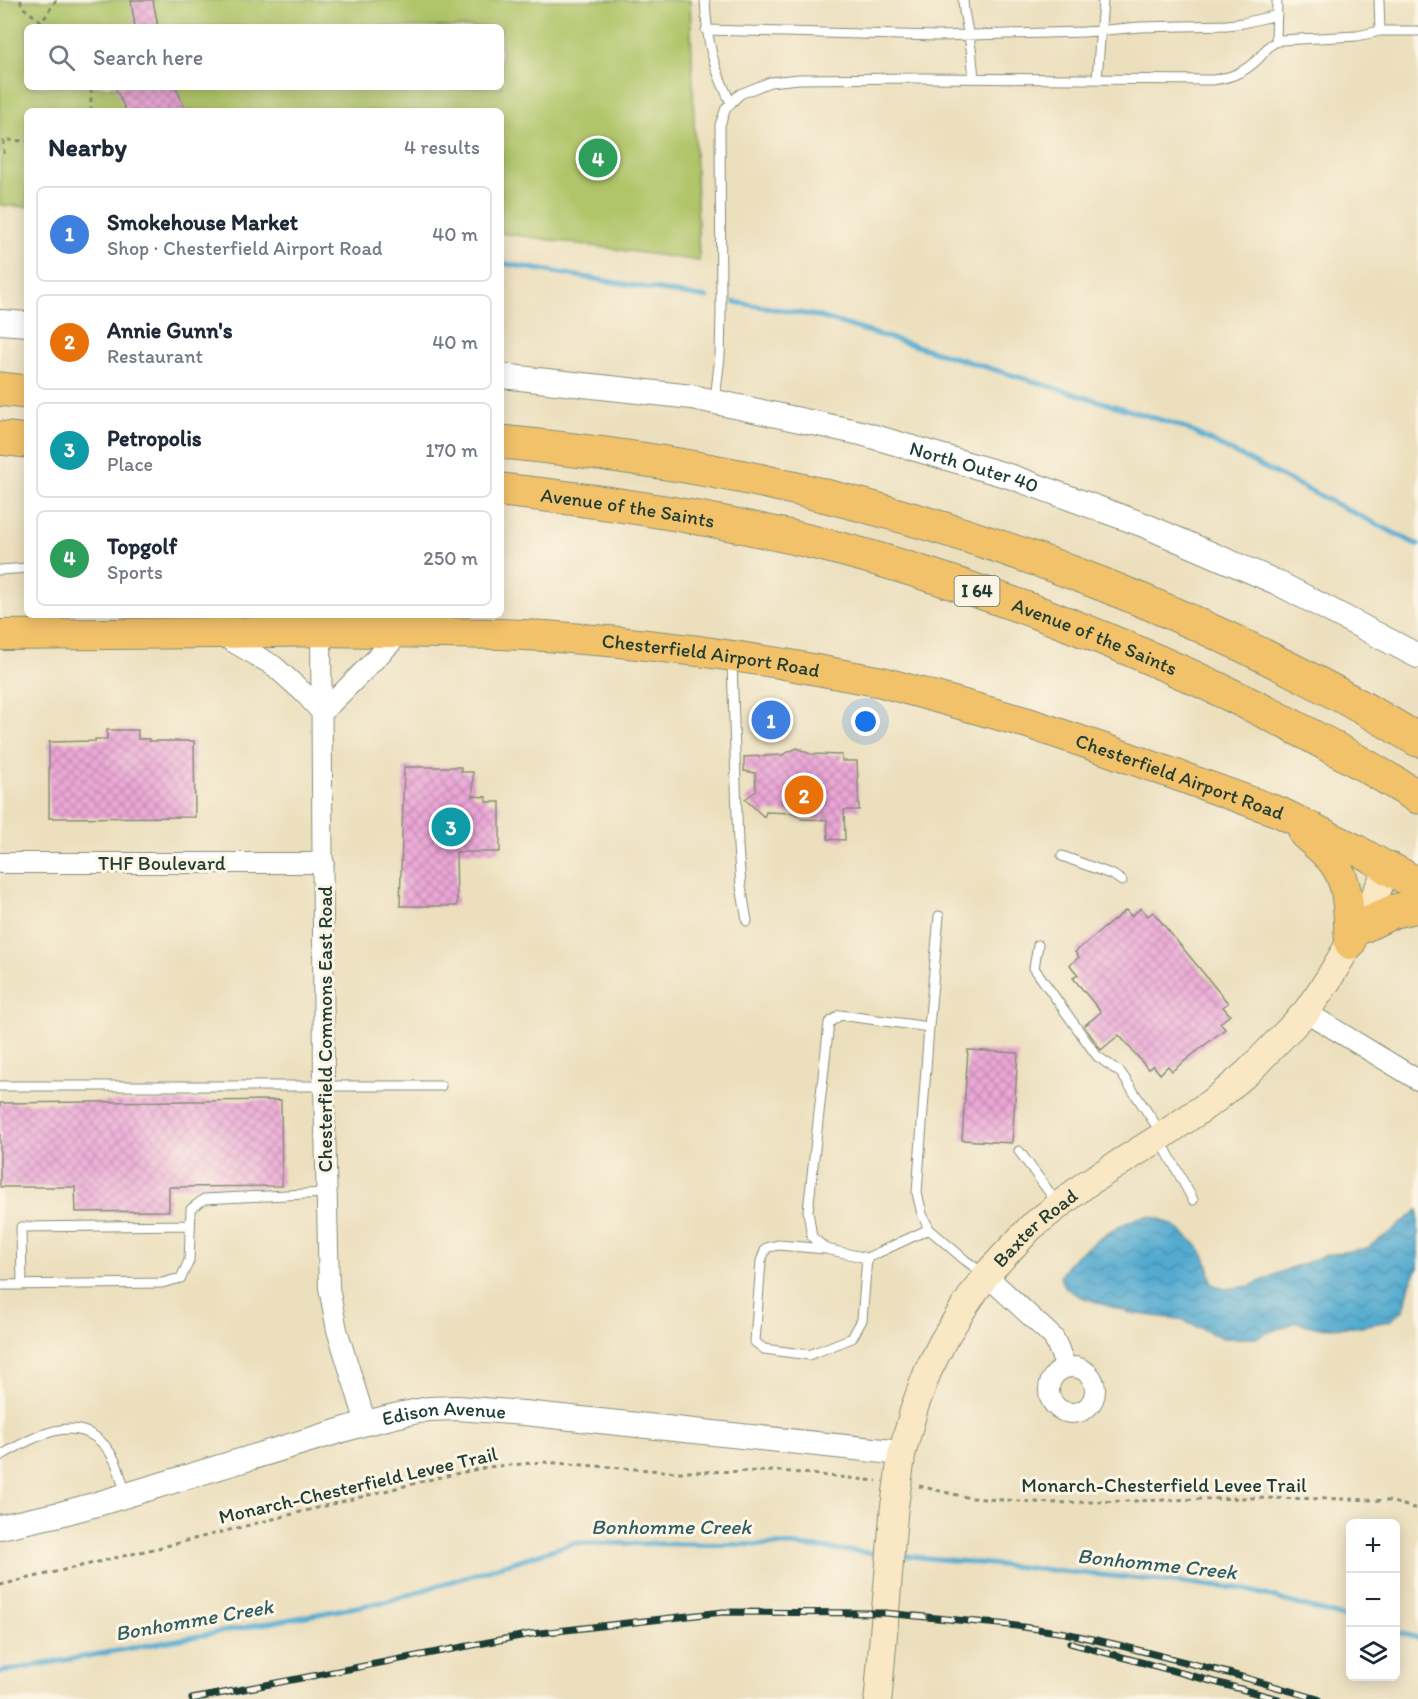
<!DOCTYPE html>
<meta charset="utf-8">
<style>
body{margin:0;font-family:Itim,sans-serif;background:#f6f6f7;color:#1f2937}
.controls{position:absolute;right:18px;bottom:18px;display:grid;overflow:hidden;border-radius:9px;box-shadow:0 3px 15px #0003}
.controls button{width:54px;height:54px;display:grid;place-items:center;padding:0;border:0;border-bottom:2px solid #e0e1e3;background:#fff;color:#1f2937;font:30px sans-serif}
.you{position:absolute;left:866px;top:722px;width:21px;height:21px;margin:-15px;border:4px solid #fff;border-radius:50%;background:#1a73e8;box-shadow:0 0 0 9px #1a73e833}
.badge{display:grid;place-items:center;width:39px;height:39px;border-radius:50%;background:#111827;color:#fff;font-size:20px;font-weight:700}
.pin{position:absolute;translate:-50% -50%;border:3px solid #fff;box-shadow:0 2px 6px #0006}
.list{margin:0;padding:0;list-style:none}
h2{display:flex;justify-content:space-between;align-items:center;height:78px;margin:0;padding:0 24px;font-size:26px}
h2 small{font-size:20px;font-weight:400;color:#747a83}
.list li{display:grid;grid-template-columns:39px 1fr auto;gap:18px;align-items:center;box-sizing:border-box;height:96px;margin:0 12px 12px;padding:0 12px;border:2px solid #e0e1e3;border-radius:9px}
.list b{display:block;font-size:22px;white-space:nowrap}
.list p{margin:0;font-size:20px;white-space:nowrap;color:#747a83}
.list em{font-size:20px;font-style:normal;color:#747a83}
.icon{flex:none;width:33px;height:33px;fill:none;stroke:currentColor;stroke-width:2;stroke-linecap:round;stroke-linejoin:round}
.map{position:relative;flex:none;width:1418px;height:1699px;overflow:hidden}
.search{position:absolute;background:#fff;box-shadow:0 3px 15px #0003;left:24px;top:24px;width:480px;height:66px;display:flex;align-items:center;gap:15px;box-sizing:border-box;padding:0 21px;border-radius:9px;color:#747a83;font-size:22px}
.panel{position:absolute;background:#fff;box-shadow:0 3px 15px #0003;left:24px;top:108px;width:480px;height:510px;border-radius:9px}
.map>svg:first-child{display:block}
.green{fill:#b0c569;stroke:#68814e;stroke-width:1.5;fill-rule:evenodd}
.water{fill:url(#water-waves);stroke:#397482;stroke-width:1.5}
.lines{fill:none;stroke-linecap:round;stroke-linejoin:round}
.stream{stroke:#53aad0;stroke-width:5}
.building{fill:url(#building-cross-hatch)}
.service-casing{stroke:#868e78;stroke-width:11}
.minor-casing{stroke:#868e78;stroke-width:22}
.tertiary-casing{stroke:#868e78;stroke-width:26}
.secondary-casing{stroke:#868e78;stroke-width:29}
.primary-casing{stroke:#868e78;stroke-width:32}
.motorway-casing{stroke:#868e78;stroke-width:35}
.path{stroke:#868e78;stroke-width:3;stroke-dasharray:4.5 4.5;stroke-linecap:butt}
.service{stroke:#fff;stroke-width:9}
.minor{stroke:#fff;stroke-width:20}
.tertiary{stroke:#fff;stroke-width:24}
.secondary{stroke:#fae7c3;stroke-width:27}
.primary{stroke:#f2c26a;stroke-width:30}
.motorway{stroke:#f2c26a;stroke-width:33}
.rail-casing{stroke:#1f3d34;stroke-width:7}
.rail{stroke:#fcf5e5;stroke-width:4.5;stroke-dasharray:14;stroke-linecap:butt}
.labels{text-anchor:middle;stroke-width:6;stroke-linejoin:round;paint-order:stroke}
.shield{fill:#fcf5e5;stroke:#617469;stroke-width:1.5}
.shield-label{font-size:18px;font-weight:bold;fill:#1f3d34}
.street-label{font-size:20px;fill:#1f3d34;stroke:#fcf5e5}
.water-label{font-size:21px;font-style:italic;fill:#2f5e63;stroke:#fcf5e5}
</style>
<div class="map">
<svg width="1418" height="1699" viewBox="0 0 1418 1699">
<defs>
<pattern id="water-waves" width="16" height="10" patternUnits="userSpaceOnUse" patternTransform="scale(1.5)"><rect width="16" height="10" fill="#53aad0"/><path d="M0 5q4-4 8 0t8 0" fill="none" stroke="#448caa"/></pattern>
<pattern id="building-cross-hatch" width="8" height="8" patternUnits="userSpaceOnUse" patternTransform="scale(1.5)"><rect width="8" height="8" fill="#eca6d7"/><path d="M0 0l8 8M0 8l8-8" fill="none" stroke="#bf88af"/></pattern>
</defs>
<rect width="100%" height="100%" fill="#fcf5e5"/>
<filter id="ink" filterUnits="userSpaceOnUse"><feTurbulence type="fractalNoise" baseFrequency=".0167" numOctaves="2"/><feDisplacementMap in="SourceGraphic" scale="12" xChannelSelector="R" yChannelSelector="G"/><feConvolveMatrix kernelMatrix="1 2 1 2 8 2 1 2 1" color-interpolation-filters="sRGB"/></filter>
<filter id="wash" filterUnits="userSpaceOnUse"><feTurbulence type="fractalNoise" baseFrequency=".008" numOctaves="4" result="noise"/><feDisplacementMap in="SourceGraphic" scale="24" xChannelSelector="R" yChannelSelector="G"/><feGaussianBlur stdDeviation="1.35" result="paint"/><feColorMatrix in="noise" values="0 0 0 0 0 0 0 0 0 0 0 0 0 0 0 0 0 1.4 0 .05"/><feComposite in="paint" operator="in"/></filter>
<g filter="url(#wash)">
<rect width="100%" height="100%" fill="#ecdfbd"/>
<path class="green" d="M0,0H690L699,261L501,233V111H27V207L0,205ZM27,27H501V87H27Z"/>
<path class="water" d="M1418,1210V1268L1410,1284L1404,1310L1389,1321L1356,1327L1320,1328L1296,1322L1255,1338H1223L1179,1319L1131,1313L1081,1297L1064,1287L1060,1277C1063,1272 1066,1267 1070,1262C1083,1249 1131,1214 1150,1216C1169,1219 1195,1240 1205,1257C1209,1265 1210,1276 1212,1284L1225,1289L1250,1286L1288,1269L1327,1255L1367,1248L1389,1233Z"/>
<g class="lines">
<path class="stream" d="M501,263L707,298
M734,302L817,316L1181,426L1418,545
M898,1555L1244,1589L1350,1619
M1396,1632L1418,1638
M0,1672L389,1601L574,1543L788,1545L883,1554"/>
</g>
<g id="blocks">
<path class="building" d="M131,0H153L158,27H135Z
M115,87H176L186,111H126Z
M107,730H138V739H149V741H194L195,817L49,818V742L95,741V739H107Z
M797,748L810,754L842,755V761H857L859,810H844L845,840L828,839L827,820L802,819L793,813L766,812L764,817L745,799L756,791L755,773L744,771V757L782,755Z
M404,767H461V772H473V796L486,797V802H500V852H456L457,906H400Z
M1141,908L1148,916L1153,912L1228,1003L1223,1007L1230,1015L1220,1023L1225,1029L1172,1071L1168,1066L1160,1074L1153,1065L1148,1069L1119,1035L1101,1050L1084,1026L1101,1012L1073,978L1078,975L1070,965L1079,957L1075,952L1126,910L1131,916Z
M968,1050L1018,1053L1012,1143L962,1140Z
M281,1100L282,1186L169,1187V1211L76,1212L75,1187H0V1103Z"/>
</g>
</g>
<g filter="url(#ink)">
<use href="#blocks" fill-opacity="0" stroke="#868e78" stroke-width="1.5"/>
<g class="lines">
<defs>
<path id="service" d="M705,0C707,42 712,65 731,103
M963,0L964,11L971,48L974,78
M1379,0L1380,31
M706,30L938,36L1084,32L1140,27L1227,25L1243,23L1277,15
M1276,42L1277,0
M1097,79L1103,0
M715,400L720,356L721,313L720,125L726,108L740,94L770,82L799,79L923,78L1212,80C1231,78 1245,72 1259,58C1268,48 1268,44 1281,40L1357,36L1380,31H1418
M0,570L27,568
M732,661L738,846L741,886L747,921
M1062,856L1113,875L1122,881
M939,916L929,1027L917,1193L922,1214L929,1229L965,1260L984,1274
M1038,945L1034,968L1097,1056L1121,1073L1162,1134
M0,1086H441
M1161,1141L1193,1200
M1019,1151L1058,1204
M929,1229L867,1258L826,1249L812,1237L808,1211L829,1023L840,1015L929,1027
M826,1249L778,1245L766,1248L761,1261L755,1342L764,1349L809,1355L852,1338L862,1320L867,1258
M0,1285L162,1283L181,1278L189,1261L191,1209L204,1199L326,1193
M22,1285L21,1227L190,1225
M0,1456C39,1434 85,1407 114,1459C120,1470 122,1484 126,1495"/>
<path id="minor" d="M321,631L324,1086L329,1288L337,1330L366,1423
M221,635L274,666L304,693L322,713
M322,713L402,632
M0,863H324
M1306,1012L1418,1080
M986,1275L1053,1337L1058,1347L1066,1368
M1049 1390a23 23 0 1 1 46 0a23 23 0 1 1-46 0Z"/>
<g id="tertiary">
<path d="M0,322L27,324"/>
<path id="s1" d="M501,376L692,397L861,433L1012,477L1144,525L1276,582L1418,656"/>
<path id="s2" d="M0,1527L60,1514L97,1504L366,1423L403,1414L429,1409L457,1408L524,1413L902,1453"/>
</g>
<g id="secondary">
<path id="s3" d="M878,1699L894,1510L902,1453L915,1406L928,1371L943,1341L964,1307L986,1275L1031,1227L1086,1184L1159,1138L1216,1099L1248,1072L1278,1041L1306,1012L1328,980L1359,928L1388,868"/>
</g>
<g id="primary">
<path id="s4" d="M0,635L219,633L321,631L501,634L545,636L620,642L699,651L779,663L882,682L1028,723L1107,750L1279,812L1357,850L1388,868"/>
<path d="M1304,834C1314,843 1326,852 1334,863C1351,886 1348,917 1350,944"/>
</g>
<g id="motorway">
<path d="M0,389L27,392"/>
<path d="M0,438L27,441"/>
<path d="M501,442C592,451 682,463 771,483C998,533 1219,620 1418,740"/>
<path id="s5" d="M501,490C612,502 721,519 829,546C901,564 970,588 1039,613C1171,663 1298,723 1418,797"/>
<path d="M1388,868L1418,884"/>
<path d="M1359,928L1394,911L1418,906"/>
</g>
</defs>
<use href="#service" class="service-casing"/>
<use href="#minor" class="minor-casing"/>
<use href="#tertiary" class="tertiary-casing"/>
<use href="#secondary" class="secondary-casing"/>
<use href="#primary" class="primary-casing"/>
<use href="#motorway" class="motorway-casing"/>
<path class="path" d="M21,0V6L42,22
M42,27V22L56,0
M91,111V87
M4,154V140L27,141
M919,1486L970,1498L1052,1503L1244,1498L1351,1499L1389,1501L1418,1509
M0,1585L166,1546L436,1478L488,1467L543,1462L676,1472L782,1471L877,1481"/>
<use href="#service" class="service"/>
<use href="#minor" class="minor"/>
<use href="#tertiary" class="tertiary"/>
<use href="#secondary" class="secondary"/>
<use href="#primary" class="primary"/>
<use href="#motorway" class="motorway"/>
<defs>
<path id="rail" d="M1070,1643L1278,1699
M192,1699L531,1634L723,1612L885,1613L1009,1625L1065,1633L1114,1644L1232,1674L1318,1699"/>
</defs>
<use href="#rail" class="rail-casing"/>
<use href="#rail" class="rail"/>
</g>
</g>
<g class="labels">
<rect class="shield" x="954.5" y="576" width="45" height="30" rx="4.5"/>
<g class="shield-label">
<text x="977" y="597">I 64</text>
</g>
<g class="street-label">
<text dy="7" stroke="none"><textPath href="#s1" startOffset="483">North Outer 40</textPath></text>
<text dy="7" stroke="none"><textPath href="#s5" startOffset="128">Avenue of the Saints</textPath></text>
<text dy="7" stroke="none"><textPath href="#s5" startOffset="614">Avenue of the Saints</textPath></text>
<text dy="7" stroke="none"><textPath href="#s4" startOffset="712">Chesterfield Airport Road</textPath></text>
<text dy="7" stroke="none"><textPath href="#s4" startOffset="1198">Chesterfield Airport Road</textPath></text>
<text x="162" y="870">THF Boulevard</text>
<text transform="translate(325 1029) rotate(-90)" y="7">Chesterfield Commons East Road</text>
<text dy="7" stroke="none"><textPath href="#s3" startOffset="514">Baxter Road</textPath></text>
<text dy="7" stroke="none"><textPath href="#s2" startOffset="460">Edison Avenue</textPath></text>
<text transform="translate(358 1485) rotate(-13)" y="7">Monarch-Chesterfield Levee Trail</text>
<text x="1164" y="1492">Monarch-Chesterfield Levee Trail</text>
</g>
<g class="water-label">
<text x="671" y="1534">Bonhomme Creek</text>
<text transform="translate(1157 1564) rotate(6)" y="7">Bonhomme Creek</text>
<text transform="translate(194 1620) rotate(-10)" y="7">Bonhomme Creek</text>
</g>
</g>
</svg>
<div class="controls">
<button>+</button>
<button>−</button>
<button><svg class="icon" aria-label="layers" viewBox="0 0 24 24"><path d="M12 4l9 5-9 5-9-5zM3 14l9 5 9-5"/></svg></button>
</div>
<div class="you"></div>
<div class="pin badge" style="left:771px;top:720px;background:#3f7fe0">1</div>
<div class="pin badge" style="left:804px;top:795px;background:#e8710a">2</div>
<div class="pin badge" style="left:451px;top:827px;background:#0f9aa8">3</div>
<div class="pin badge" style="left:598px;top:158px;background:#2e9e5b">4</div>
<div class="search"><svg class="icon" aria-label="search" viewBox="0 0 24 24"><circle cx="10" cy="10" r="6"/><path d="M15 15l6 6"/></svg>Search here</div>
<section class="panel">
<h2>Nearby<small>4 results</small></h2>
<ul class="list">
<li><span class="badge" style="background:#3f7fe0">1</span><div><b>Smokehouse Market</b><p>Shop · Chesterfield Airport Road</p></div><em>40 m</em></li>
<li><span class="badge" style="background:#e8710a">2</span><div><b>Annie Gunn's</b><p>Restaurant</p></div><em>40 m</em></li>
<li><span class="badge" style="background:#0f9aa8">3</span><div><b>Petropolis</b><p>Place</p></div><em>170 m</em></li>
<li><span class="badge" style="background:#2e9e5b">4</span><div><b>Topgolf</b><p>Sports</p></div><em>250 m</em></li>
</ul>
</section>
</div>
